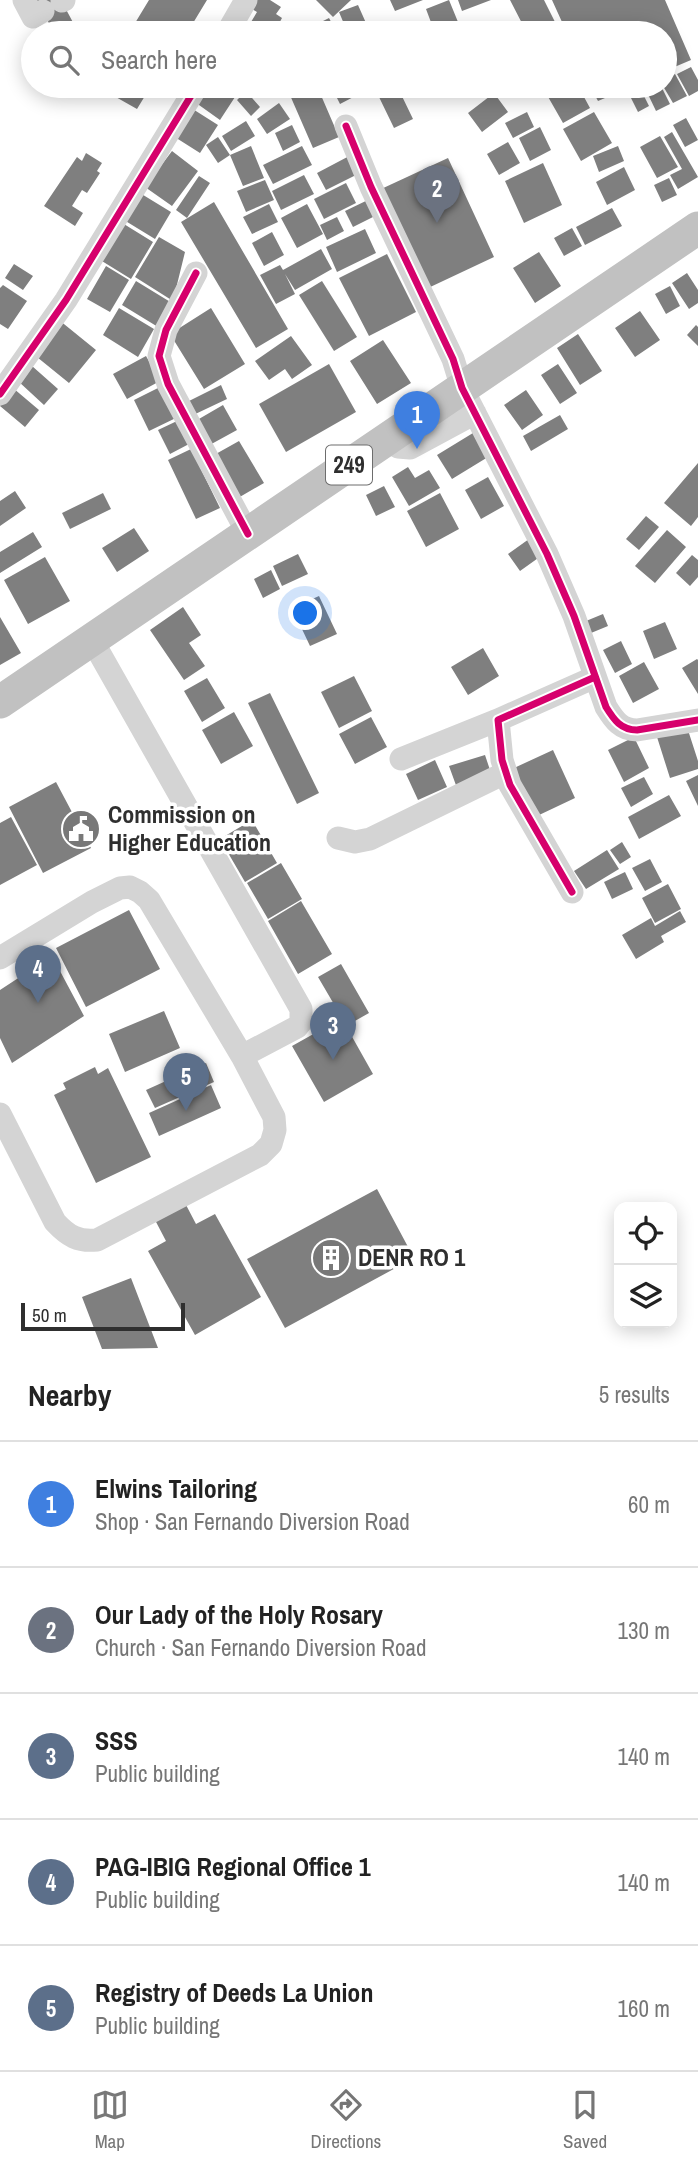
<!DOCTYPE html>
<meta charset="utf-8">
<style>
body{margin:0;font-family:"Archivo Narrow",sans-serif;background:#f6f6f6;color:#222}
.controls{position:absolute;right:21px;bottom:21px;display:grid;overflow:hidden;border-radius:14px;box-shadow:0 4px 18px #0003}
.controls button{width:63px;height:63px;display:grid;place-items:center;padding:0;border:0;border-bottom:2px solid #e0e0e0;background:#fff;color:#222;font:35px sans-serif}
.scale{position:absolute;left:21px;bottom:18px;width:164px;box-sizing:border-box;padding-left:7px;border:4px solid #2f2f2f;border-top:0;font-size:19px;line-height:24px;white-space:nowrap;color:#2f2f2f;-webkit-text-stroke:5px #fff;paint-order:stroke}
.you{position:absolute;left:306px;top:614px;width:24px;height:24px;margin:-18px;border:5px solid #fff;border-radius:50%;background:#1a73e8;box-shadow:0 0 0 10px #1a73e833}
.badge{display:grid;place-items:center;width:46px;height:46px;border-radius:50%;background:#787878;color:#fff;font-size:23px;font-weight:700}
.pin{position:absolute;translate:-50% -58px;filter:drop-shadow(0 2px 4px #0008)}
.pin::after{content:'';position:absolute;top:37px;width:24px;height:21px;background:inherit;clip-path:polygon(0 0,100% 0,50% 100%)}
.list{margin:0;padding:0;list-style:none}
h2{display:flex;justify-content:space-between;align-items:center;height:91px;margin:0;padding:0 28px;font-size:30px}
h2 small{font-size:23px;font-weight:400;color:#767676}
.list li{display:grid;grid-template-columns:46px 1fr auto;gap:21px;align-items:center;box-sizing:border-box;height:126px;padding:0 28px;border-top:2px solid #e0e0e0}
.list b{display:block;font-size:26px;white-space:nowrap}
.list p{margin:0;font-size:23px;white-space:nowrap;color:#767676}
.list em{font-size:23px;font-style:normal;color:#767676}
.icon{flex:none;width:38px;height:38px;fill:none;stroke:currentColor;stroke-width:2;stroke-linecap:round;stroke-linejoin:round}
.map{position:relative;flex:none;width:698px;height:1349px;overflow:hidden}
.search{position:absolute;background:#fff;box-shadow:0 4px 18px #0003;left:21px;right:21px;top:21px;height:77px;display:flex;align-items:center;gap:18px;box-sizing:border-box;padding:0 24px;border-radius:38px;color:#767676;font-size:26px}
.sheet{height:721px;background:#fff}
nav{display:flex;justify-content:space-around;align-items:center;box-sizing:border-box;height:98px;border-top:2px solid #e0e0e0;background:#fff;font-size:19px;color:#767676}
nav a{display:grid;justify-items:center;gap:4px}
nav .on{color:#787878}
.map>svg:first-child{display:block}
.building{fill:#7f7f7f}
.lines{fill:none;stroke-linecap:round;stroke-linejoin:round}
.minor{stroke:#d4d4d4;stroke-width:23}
.highway{stroke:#c1c1c1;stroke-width:33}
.cycleway-casing{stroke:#fff;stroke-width:11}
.cycleway{stroke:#d6006c;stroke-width:7}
.labels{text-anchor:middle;stroke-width:7;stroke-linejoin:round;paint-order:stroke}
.shield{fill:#fff;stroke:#6d6d6d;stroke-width:2}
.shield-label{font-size:23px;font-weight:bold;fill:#2f2f2f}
.poi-label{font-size:24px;font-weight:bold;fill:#2f2f2f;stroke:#fff;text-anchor:start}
</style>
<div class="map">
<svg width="698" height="1349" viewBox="0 0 698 1349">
<rect width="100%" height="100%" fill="#fff"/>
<path class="building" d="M37,0H61L76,28L67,33H54Z
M149,0H207L187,33H129Z
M253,0H270L281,7L276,14L282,18L274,33H259L248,27L257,12L249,7Z
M316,0H351L333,17Z
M390,0H423L395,11Z
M449,0L458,22L446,27L449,33H435L426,9Z
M458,0H491L462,11Z
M510,0H544L555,22L532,33H527Z
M552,0H665L691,60L665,71V33H567Z
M358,5L366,23L347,31L339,12Z
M329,18L337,33H299Z
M482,21L486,33H451Z
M511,25L514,33H494Z
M691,67L698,80V91L689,96L677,74Z
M675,74L687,96L673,103L663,86L665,79Z
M120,86H151L137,109L114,96Z
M202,86H219L235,97L220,120L192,100Z
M286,86H317L339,137L313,148Z
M331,86H360L363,92L340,104Z
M564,86H578L590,108L563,123L547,95Z
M590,86H633L598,101Z
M650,86H661L670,104L656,111L645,88Z
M398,88L413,119L394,128L379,97Z
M640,88L649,106L638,112L629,94Z
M246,91L260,107L251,116L237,100Z
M494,93L508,112L482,132L468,113Z
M279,103L290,119L267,134L257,119Z
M188,106L218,125L200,153L170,134Z
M527,112L534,127L513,138L505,123Z
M594,112L612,143L581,161L563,129Z
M686,118L698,140L685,147L673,125Z
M246,121L255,136L231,151L222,136Z
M292,125L300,142L283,151L275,133Z
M540,127L551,150L530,161L519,138Z
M672,132L698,177L678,189L670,175L682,169L664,137Z
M660,136L678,167L657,178L640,147Z
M218,137L230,155L218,163L206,145Z
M508,142L520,163L499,175L487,154Z
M251,146L264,178L243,186L230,155Z
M302,146L312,165L273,184L263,165Z
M618,146L624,161L599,172L593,156Z
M172,151L198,171L172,206L145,187Z
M86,153L102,163L97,171L100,173L87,193L82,190L72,206L83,213L75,226L44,206L77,157L82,161Z
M353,154L362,172L326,190L317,173Z
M448,158L494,257L426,289L379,190Z
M543,163L562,205L524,223L505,181Z
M624,167L635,190L607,205L596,182Z
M304,175L314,194L281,210L272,191Z
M199,176L210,183L187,218L176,210Z
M669,178L677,195L662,202L654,185Z
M265,180L274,200L246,212L237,191Z
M346,183L356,203L324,219L314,199Z
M135,190L171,212L155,239L119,217Z
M372,198L379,214L353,227L345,211Z
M214,202L288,329L256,348L181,222Z
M269,204L278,222L252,234L243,217Z
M307,204L323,234L297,248L281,218Z
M612,208L622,226L585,245L576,227Z
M337,217L344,231L327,240L320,225Z
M119,221L153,242L131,279L97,258Z
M572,228L582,246L564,256L554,238Z
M365,229L376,253L337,272L326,247Z
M272,232L284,255L264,266L252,243Z
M159,237L185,252L173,301L135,277Z
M321,249L332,269L295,290L285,274L295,294L276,304L260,275L280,265L283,270Z
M539,252L561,286L535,303L513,268Z
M387,254L416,312L369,336L339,278Z
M14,264L33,276L23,290L5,278Z
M106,266L129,280L110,312L87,299Z
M687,273L698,290V303L689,309L672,283Z
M136,281L172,303L158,327L122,305Z
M322,281L357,337L334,351L299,295Z
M3,285L27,301L8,329L0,324V288Z
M670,286L680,306L666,314L655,294Z
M119,308L154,329L138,357L103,335Z
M211,308L245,364L204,389L170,334Z
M640,311L660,340L635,357L615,328Z
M59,320L96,350L69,383L32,353Z
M696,325L698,327V346L687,335Z
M578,334L602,371L580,385L557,348Z
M291,336L312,365L292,379L285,369L269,380L255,361Z
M383,340L411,383L377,404L350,361Z
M146,356L160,381L127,399L113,374Z
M329,364L356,412L286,452L259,404Z
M558,364L577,393L560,404L541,375Z
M32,366L58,389L44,405L18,381Z
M164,385L180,416L149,431L134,400Z
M221,385L227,399L189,417L183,404Z
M13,388L39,410L25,427L0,406Z
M526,390L543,415L522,430L504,405Z
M223,405L237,430L206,447L192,423Z
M560,415L568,429L531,451L523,436Z
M177,421L189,444L170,454L158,430Z
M473,433L488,457L452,479L437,455Z
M239,441L264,483L238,498L214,455Z
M191,449L220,508L196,519L168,460Z
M698,463V517L691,526L664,503Z
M408,467L415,478L429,470L440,488L409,506L392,477Z
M488,477L504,506L481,519L465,490Z
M384,486L395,507L376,516L366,495Z
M15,491L26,508L0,526V501Z
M103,493L111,509L70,529L62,513Z
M440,493L459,529L426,547L407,511Z
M646,516L659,527L639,550L626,539Z
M134,528L149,551L117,572L102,548Z
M667,530L686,547L655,583L635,566Z
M33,532L42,547L0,573V552Z
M529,539L541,556L520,571L508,554Z
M298,554L308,574L282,586L273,566Z
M692,555L698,560V577L690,586L676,573Z
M45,557L70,601L28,624L4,580Z
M271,570L280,589L263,598L254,579Z
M319,596L337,634L310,646L292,608Z
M183,607L201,635L189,643L205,666L184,680L150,630Z
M603,614L608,626L591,633L586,621Z
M0,617L21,653L0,665Z
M665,622L677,649L654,659L643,631Z
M621,641L632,664L615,673L603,650Z
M483,648L499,676L468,695L451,667Z
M697,659L698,660V694L682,668Z
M644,662L659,689L633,703L619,676Z
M354,676L372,711L339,728L321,692Z
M207,678L225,708L202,722L184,691Z
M270,693L319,793L297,804L248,703Z
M234,712L253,746L221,764L202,730Z
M371,717L387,747L355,764L339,734Z
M687,727L698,761V769L670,778L657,737Z
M634,737L649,768L624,782L608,750Z
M553,750L575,798L537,816L514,768Z
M485,755L492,776L457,788L449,766Z
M435,760L447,787L418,800L406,774Z
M698,775V806L686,781Z
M644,777L653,794L631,807L621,788Z
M56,782L91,848L43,873L9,807Z
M669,795L681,816L639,839L628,817Z
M11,817L37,865L0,885V823Z
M252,820L277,863L245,882L220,839Z
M622,842L631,857L620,864L610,850Z
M607,850L619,869L586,889L574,871Z
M650,859L662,882L645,891L632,868Z
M281,863L302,899L268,919L247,883Z
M625,872L633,889L612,899L604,882Z
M668,884L681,909L655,923L642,898Z
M301,901L332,954L298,974L268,921Z
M129,910L160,969L86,1007L56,948Z
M680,911L686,922L661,936L664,942L636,959L622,935L651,918L655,926Z
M52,956L84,1016L12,1063L0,1038V990Z
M341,964L369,1013L346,1026L373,1074L324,1102L292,1046L342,1018L318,977Z
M164,1011L180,1048L125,1072L109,1034Z
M206,1063L214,1082L155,1108L146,1090Z
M95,1067L98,1074L108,1068L151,1157L96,1183L54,1095L66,1089L63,1083Z
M211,1085L221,1108L159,1136L149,1113Z
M377,1189L414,1258L285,1328L247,1259Z
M185,1203L196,1224L215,1214L261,1297L195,1335L148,1251L166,1241L155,1220Z
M131,1278L158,1348L102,1349L82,1297Z"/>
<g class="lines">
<path class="minor" d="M24,0L33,17L43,11
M62,1L64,0
M227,33L246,0
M346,126L371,187L453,359L462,388L547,554L574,616L606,707C614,720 621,730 637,730L698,720
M196,273L166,330L159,356L168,384L248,534
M0,394L66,300L197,86
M387,439L398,447L410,448L475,413
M92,640L301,1009V1022L297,1027L242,1056
M401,759L498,720
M338,838L355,842L370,839L505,773
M572,892L510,785L502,760L498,720L595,677
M0,958L92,902L120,888L130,887L140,892L149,900L242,1056L274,1117L275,1130L271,1144L260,1155L97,1240C78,1242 68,1236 55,1222L0,1114"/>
<path class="highway" d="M0,702L698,228"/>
<defs>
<path id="cycleway" d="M346,126L371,187L453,359L462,388L547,554L574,616L606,707C614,720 621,730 637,730L698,720
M196,273L166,330L159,356L168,384L248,534
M0,394L66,300L197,86
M572,892L510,785L502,760L498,720L595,677"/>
</defs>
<use href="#cycleway" class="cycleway-casing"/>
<use href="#cycleway" class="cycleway"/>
</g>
<defs>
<symbol id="civic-disc" viewBox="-11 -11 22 22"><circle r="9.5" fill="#787878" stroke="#fff"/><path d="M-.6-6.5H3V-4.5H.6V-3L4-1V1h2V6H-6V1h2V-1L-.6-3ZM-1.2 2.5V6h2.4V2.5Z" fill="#fff"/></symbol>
<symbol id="building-disc" viewBox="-11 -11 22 22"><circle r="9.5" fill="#787878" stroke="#fff"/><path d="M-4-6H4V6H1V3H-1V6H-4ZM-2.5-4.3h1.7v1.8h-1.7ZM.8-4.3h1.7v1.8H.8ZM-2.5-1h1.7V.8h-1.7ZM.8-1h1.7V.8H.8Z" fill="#fff"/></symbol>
</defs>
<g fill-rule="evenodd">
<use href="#civic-disc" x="59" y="807" width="44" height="44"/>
<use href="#building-disc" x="309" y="1236" width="44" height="44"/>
</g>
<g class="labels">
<rect class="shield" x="326" y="445.5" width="46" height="39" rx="5"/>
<g class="shield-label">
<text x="349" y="473">249</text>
</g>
<g class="poi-label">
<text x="108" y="823">Commission on<tspan x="108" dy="28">Higher Education</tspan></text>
<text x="358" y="1266">DENR RO 1</text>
</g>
</g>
</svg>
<div class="controls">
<button><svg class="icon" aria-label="locate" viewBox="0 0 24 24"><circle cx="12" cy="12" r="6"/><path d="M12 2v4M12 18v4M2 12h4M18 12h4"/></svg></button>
<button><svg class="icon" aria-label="layers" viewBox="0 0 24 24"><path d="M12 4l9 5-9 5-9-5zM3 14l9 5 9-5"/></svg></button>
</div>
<div class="scale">50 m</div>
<div class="you"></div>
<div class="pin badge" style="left:417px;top:449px;background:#3f7fe0">1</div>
<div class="pin badge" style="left:437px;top:223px;background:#6b7280">2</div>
<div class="pin badge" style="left:333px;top:1060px;background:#5c6f8a">3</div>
<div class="pin badge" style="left:38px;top:1003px;background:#5c6f8a">4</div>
<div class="pin badge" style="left:186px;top:1111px;background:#5c6f8a">5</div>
<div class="search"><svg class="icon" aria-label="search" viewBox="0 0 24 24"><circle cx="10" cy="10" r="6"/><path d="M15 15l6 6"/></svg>Search here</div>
</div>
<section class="sheet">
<h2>Nearby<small>5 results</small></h2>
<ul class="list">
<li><span class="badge" style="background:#3f7fe0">1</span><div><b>Elwins Tailoring</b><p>Shop · San Fernando Diversion Road</p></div><em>60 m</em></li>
<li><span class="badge" style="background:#6b7280">2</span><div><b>Our Lady of the Holy Rosary</b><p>Church · San Fernando Diversion Road</p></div><em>130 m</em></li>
<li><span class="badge" style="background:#5c6f8a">3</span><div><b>SSS</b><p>Public building</p></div><em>140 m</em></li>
<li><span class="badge" style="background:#5c6f8a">4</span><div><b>PAG-IBIG Regional Office 1</b><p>Public building</p></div><em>140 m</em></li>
<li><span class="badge" style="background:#5c6f8a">5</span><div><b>Registry of Deeds La Union</b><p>Public building</p></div><em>160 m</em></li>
</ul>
</section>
<nav>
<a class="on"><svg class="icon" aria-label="map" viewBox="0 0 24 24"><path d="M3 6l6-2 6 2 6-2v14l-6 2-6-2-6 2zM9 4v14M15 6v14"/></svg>Map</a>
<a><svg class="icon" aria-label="directions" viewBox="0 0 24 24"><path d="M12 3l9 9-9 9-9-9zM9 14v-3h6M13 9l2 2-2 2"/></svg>Directions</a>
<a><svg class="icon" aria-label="saved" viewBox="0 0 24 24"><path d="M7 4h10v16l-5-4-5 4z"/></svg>Saved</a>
</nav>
